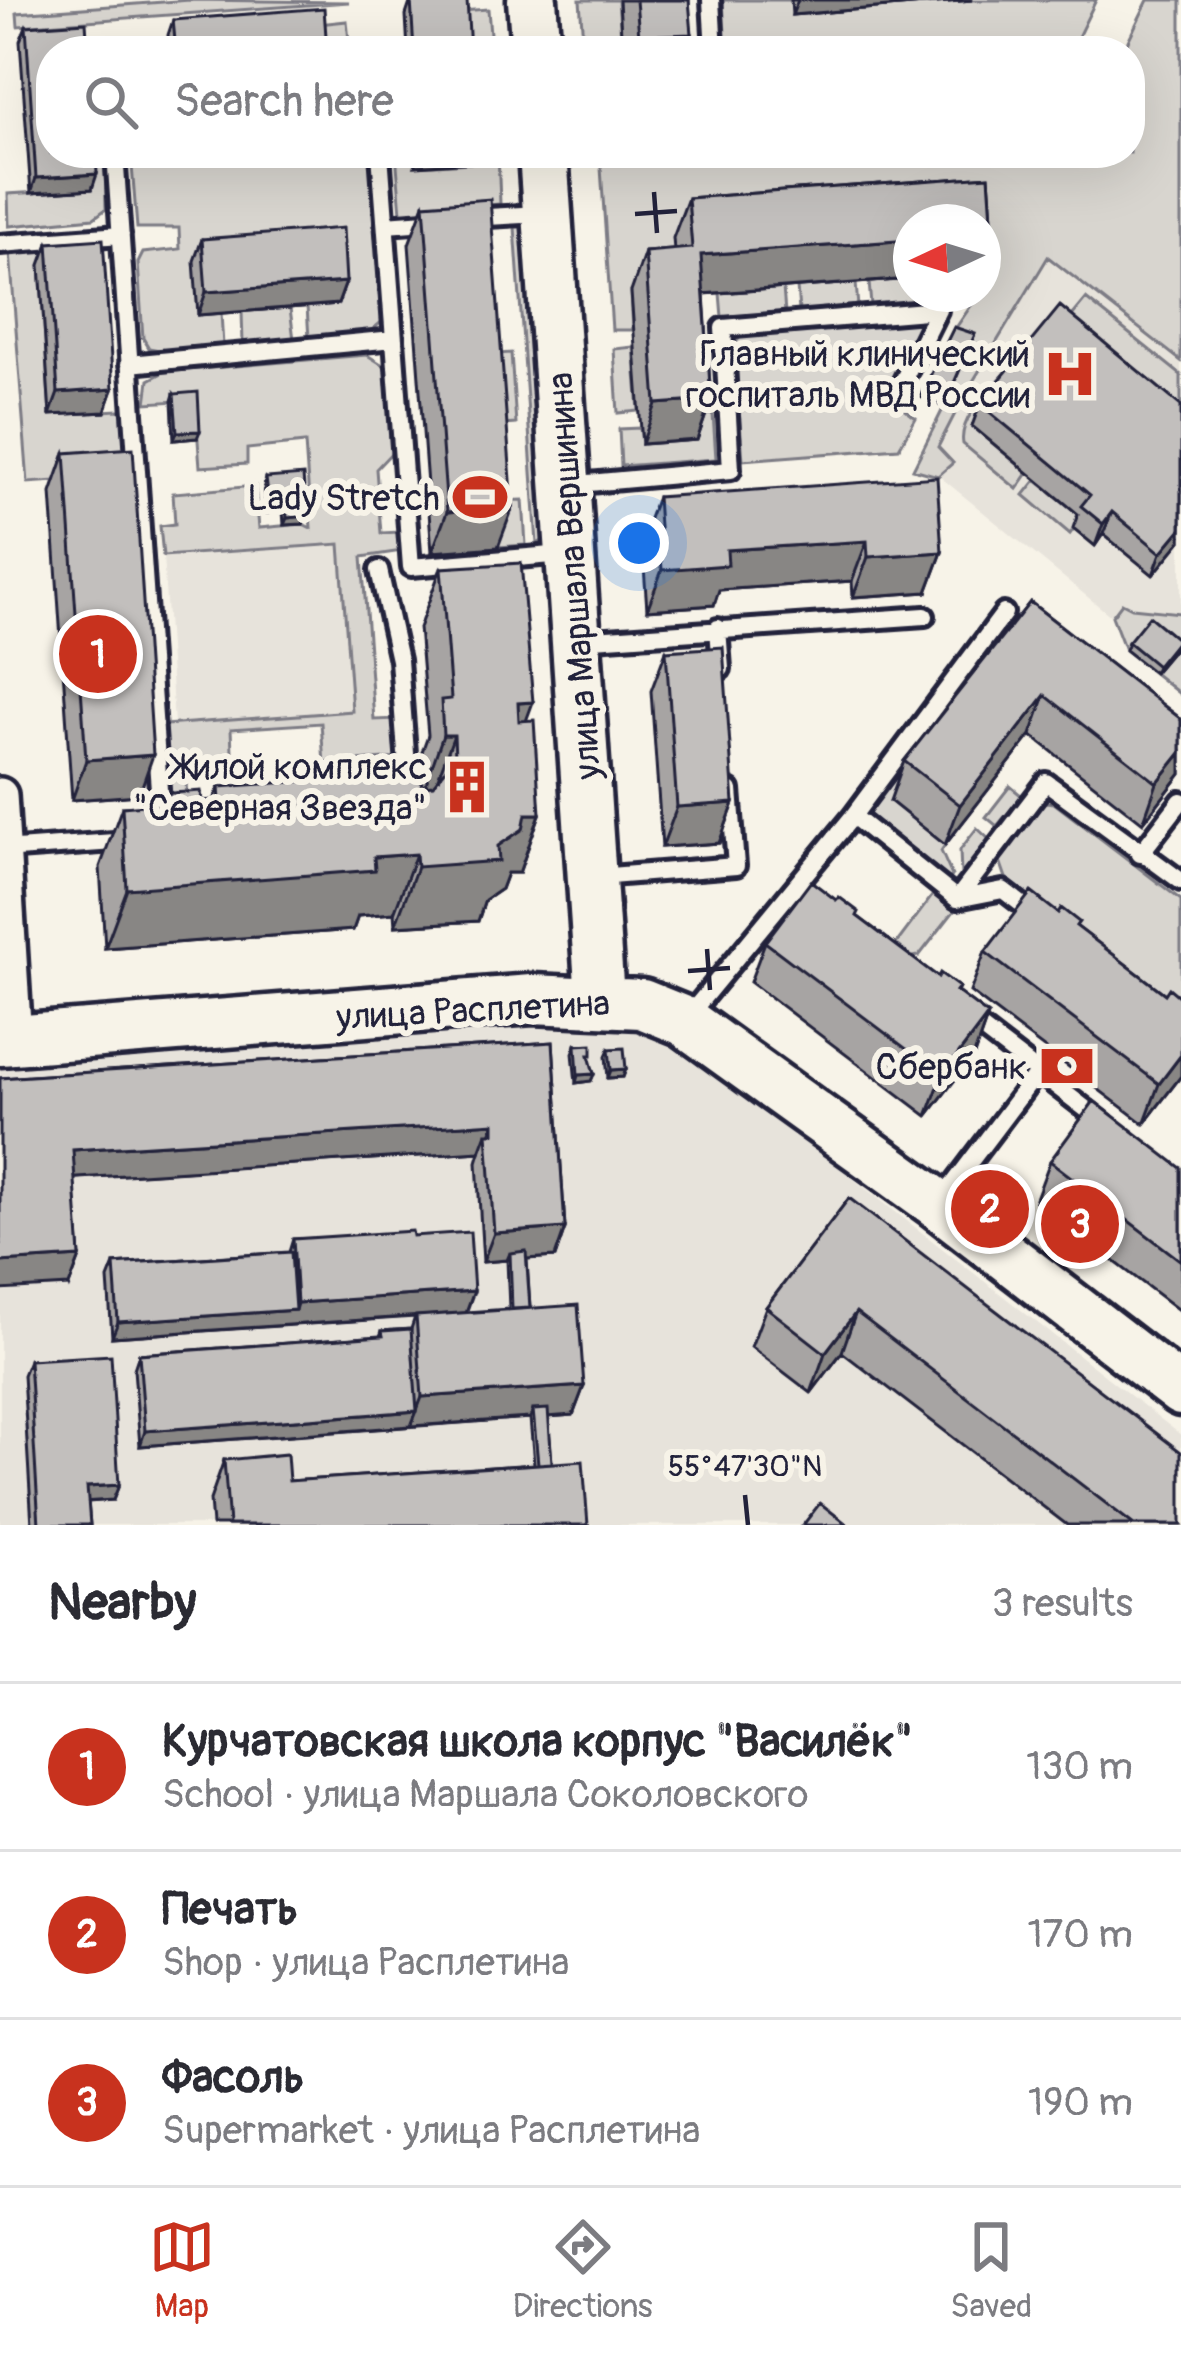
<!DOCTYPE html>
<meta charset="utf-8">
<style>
body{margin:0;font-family:Pangolin,sans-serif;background:#f7f7f7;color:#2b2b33}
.compass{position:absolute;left:893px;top:204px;width:108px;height:108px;border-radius:50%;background:#fff;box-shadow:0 12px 48px #0002;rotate:266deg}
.you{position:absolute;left:639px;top:543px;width:42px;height:42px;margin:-30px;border:9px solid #fff;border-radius:50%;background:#1a73e8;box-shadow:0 0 0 18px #1a73e833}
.badge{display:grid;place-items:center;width:78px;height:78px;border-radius:50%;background:#c8321e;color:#fff;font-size:39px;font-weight:700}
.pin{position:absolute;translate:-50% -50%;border:6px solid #fff;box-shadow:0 3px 12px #0006}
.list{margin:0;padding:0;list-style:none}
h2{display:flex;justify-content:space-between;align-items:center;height:156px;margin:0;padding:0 48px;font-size:51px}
h2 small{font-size:39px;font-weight:400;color:#7c7c81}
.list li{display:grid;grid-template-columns:78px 1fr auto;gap:36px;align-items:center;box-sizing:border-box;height:168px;padding:0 48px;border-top:3px solid #e1e1e2}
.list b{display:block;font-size:45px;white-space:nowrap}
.list p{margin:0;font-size:39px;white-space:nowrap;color:#7c7c81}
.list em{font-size:39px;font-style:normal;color:#7c7c81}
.icon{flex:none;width:66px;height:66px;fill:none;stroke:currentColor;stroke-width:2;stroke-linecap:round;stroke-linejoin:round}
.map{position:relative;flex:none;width:1181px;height:1525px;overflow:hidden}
.search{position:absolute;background:#fff;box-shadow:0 12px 48px #0002;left:36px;right:36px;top:36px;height:132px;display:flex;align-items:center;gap:30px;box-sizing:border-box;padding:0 42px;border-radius:48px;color:#7c7c81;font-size:45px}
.sheet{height:660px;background:#fff}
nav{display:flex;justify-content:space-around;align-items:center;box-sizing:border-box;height:168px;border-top:3px solid #e1e1e2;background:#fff;font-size:33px;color:#7c7c81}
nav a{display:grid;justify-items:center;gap:6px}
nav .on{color:#c8321e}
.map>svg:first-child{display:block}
.built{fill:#e7e3db}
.green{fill:#d8d5cf;stroke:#7d7c85;stroke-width:3}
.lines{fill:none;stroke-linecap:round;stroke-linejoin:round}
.lane-casing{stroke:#22223b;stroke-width:26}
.street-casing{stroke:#22223b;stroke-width:42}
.secondary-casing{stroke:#22223b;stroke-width:57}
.lane{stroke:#f7f3e8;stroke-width:16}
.street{stroke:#f7f3e8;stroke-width:33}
.secondary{stroke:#f7f3e8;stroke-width:48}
.wall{fill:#a7a4a3;stroke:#22223b;stroke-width:3}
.shaded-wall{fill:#888684;stroke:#22223b;stroke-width:3}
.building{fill:#c2bfbd;stroke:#22223b;stroke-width:3}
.ticks{fill:none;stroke:#22223b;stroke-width:4.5}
.labels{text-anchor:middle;stroke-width:12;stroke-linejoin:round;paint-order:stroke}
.poi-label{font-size:36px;fill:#22223b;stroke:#f7f3e8;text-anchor:end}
.street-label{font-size:36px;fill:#22223b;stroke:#f7f3e8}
.ticks-label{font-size:30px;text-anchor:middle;fill:#22223b;stroke:#f7f3e8;stroke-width:12;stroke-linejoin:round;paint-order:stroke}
</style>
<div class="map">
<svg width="1181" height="1525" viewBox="0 0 1181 1525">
<rect width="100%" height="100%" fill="#f7f3e8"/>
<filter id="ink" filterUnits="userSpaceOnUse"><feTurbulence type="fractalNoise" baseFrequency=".00833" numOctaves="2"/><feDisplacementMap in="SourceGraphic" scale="24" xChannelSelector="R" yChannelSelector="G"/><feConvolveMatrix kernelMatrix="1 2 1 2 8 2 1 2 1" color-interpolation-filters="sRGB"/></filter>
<g filter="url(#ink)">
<path class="built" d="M1148,0H1181V695L1125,650L1111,616L939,476L913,469L972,341L1130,153V51H1123Z
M340,544L352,712L174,724L163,556Z
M565,1011L669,1035L1181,1435V1525H0V1056Z"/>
<path class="green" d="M190,0L349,2L18,26L17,13Z
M580,0H618L621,37L583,40Z
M723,0H791L793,15L972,0H1096L1077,39L1053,51H726Z
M1148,0H1181V361L1048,257L963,398L938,447L953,463L938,476L913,469L944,407L951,335L979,294H983L992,274H983V222L974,217L674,238L677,288L631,292L633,330H612L600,153H1130V51H1123Z
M488,9L491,47L464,50L461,11Z
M347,21L350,51H320L318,24Z
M89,153H105L106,209L94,218L9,226L8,194L91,189Z
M131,153H370L384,320L367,334L309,339L307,306L338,303L195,261L198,314L221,313L223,346L164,351L149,348L143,338L138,263L143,253L180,249L179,228H137Z
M396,153H414L416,166L470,163V153H498L500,204L401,213Z
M515,227H524L546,539L537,544Z
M81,247L40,266L50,414L119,410L125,416L128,476L28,483L10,252Z
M911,279V294H931L932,301L871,306L869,282Z
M856,283L858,307L799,311L797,287Z
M783,288L785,313L722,317L720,293Z
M1086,299L1181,375V435L1058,333Z
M290,308L294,340L243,344L242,311Z
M929,317L887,396L916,418L899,448L743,460L734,345L743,333Z
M634,347L639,411L618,413L614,349Z
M511,353L516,424L489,426L484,355Z
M367,355L388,368L394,450L376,469L381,533L400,532L402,551L362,557L374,720L399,719L402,758L324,763L321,723L231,729L233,774L186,778L187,805L171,806L165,725L352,711L340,544L163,556L160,526L175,524L173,493L255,486L259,528L303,524L311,528L305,443L247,449V464L200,467L195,400L146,403L149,380L164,372Z
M1010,368L972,426L1028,473L1017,489L963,444C958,416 993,388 1010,368Z
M713,414L716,459L621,466L619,429L640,428L642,444L695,415Z
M1036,480L1082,517L1070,534L1024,495Z
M523,500L526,545L498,547L495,501Z
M1122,603L1132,608L1181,613V695L1125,650L1112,616Z
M934,727L890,801L945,845L941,851L952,876L949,880L866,815L870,805L924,730Z
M1010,786L1022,796L997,826L986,817Z
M1045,802L1054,803L1181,900V1012L1006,878L999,858L1035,807Z
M977,828L990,840L961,874L960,850Z
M935,892L954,911L919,956L912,957L896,944Z"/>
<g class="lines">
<defs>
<path id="lane" d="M711,0L714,51
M115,153L160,804
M380,153L411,567L564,554
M470,218L540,214
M386,225L439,221
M0,244L121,235
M129,364L394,339
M900,387L938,310
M567,485L731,470L723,328L938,310
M379,570L399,660L409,793
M1004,613L853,816L957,899L1003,890L1037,916
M718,628L721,669
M579,640L925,616
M3,850L128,841
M1140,854L1181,801
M597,877L736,866L730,790
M798,886L822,905
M957,899L1046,782L1181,881
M685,1020L853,816
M1038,1072L1104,1123
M939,1203L1038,1072L965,1016"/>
<path id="street" d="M0,795L15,1040"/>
<path id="secondary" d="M532,0L536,51
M543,153L600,999
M0,1041L532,999L642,1004L684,1021L938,1204L1181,1391"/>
</defs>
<use href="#lane" class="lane-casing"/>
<use href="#street" class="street-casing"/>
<use href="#secondary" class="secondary-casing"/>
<use href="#lane" class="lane"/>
<use href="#street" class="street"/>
<use href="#secondary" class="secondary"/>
</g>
<path class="wall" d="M411,0L470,51H408L406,15Z
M619,0H689L686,51H622Z
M791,0H972L792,15Z
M173,20L327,51H169L168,35Z
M26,26L92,189L31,193L20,41Z
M989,176L993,234L983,261V222H911V279L704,294L711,400L697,440L642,444L631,292L645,252L674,250L673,238L688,198Z
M424,204L498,547L432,552L409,244Z
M202,239L346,282L338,304L198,315L194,261Z
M48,243L113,389L105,412L50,415L40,265Z
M975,334L944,407L920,397L923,390Z
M174,394L197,438L174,440L172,401Z
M980,404L1181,406V541L1153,575L1103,534L1095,546L1073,528L1078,514L972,426Z
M65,453L139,795L72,800L51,493Z
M266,478L306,516L303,524L284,525L283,511L266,513L264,486Z
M657,497L942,552L927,592L853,597L852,581L719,590L714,605L647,610L642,537Z
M441,568L526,720L540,814L519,873H507L501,889L485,900L478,921L395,926L394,913L358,916L353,930L105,948L100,867L122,807L140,806L144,795L202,801L214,800L219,787L420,774L419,760L428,735L419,628Z
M1030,602L1181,719V774L1143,823L1031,735L945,845L890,801L904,761Z
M1178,640L1175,648L1154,673L1125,650L1128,642Z
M666,651L734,803L719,843L662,847L651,691Z
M857,916L938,977L959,987L957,992L988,1015L974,1055L927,1116L750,982L765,942Z
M1077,927L1165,994L1181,998V1076L1144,1124L970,992L985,952Z
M553,1042L565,1228L555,1257L527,1259L530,1308L584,1386L573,1415L548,1417L552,1463L588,1525H212L210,1500L224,1460L289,1481L534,1464L530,1418L140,1446L134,1369L139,1354L380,1336L382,1331L411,1329L415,1317L112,1337L108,1279L114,1264L289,1252L293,1239L413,1236L466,1312L509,1309L507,1260L483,1262L477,1162L480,1152L74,1178L80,1257L69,1286L0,1078Z
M576,1045L590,1061L594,1074L591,1081L576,1083L573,1053Z
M609,1049L626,1069L623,1077L608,1078L606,1056Z
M1050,1161L1181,1168V1312L1035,1201Z
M849,1198L1181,1525H1067L842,1352L811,1393L751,1347L766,1307Z
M29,1360L119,1485L113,1500L88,1502L90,1525H32L23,1375Z"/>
<path class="shaded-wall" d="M798,0H972L792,15Z
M692,34L686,51H633L639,36Z
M420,153H474L471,162L415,166Z
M97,174L92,189L31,193L36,178Z
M993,234L983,261V235Z
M911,240V279L687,295L701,255Z
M346,282L338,304L198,315L206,292Z
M113,389L105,412L50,415L58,393Z
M711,400L697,440L642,444L656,404Z
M200,431L197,438L174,440L177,432Z
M286,504L283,511L266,513L269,505Z
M513,507L498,547L432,552L447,512Z
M1112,512L1103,534L1095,546L1103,524Z
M306,516L303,524L284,525L287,518Z
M1181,529V541L1153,575L1161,553Z
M867,541L852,581L719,590L714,605L647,610L662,570L727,550Z
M942,552L927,592L853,597L868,557Z
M1178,640L1175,648L1154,673L1157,666Z
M1045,695L1031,735L945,845L960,805Z
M533,702L511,762L518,703Z
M443,735H454L432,794L422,795Z
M1181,753V774L1143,823L1157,783Z
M153,755L139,795L72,800L86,760Z
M734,803L719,843L662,847L677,807Z
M526,814H540L519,873H507L501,889L485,900L478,921L395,926L417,867L498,846Z
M416,854L394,913L358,916L353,930L105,948L127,889L374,857Z
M988,1015L974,1055L927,1116L942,1076Z
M1181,1055V1076L1144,1124L1159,1084Z
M626,1069L623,1077L608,1078L611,1070Z
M594,1074L591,1081L576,1083L578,1075Z
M494,1123L488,1140L487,1133L480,1152L62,1179L73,1150Z
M565,1228L555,1257L510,1260V1253L507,1260L483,1262L494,1233Z
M80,1257L69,1286L0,1290V1262Z
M474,1291L466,1313L112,1337L118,1322L295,1310L297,1303Z
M856,1312L842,1352L811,1393L825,1353Z
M584,1386L573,1415L534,1418L533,1410L530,1418L411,1426L422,1397Z
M417,1411L411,1426L140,1446L145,1431Z
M119,1485L113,1500L82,1502L87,1487Z"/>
<path class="building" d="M411,0H467L470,51H414Z
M636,0H689L692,34L639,36Z
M324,8L327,51H176L173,20Z
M86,22L88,51H51V153H96L97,174L36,178L26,26Z
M989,176L993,234L983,235V222H911V240L701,255L711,400L656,404L645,252L692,248L688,198Z
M490,199L513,507L447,512L424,204Z
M343,228L346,282L206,292L202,239Z
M103,239L113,389L58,393L48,243Z
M1060,306L1181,406V529L1161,553L1112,512L1103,524L1081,506L1090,495L980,404Z
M954,327L975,334L947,399L923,390Z
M198,392L200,431L177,432L174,394Z
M133,448L153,755L86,760L65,453Z
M303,475L306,516L287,518L286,504L269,505L266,478Z
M937,477L942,552L868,557L867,541L727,550L728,565L662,570L657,497Z
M521,563L533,702L518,703L519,721L534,720L540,814H526L523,829L498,846L499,861L417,867L416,854L374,857L375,870L127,889L122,807L146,805L144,795L201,791L202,801L220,800L219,787L421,773L422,786L433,785L455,758L454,735H443L441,700L451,699L441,568Z
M1030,602L1181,719V753L1157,783L1045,695L960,805L904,761Z
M1149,616L1178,640L1157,666L1128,642Z
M723,647L734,803L677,807L666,651Z
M811,881L836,900L839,897L859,912L857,916L938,977L940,973L959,987L956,991L988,1015L942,1076L765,942Z
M1031,892L1058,913L1061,908L1079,922L1076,926L1165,994L1169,988L1181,998V1055L1159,1084L985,952Z
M553,1042L565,1228L494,1233L487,1133H494V1123L73,1150L80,1257L0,1262V1078Z
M592,1044V1055H589L594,1074L578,1075L576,1045Z
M624,1048L626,1069L611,1070L609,1049Z
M1094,1101L1181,1168V1261L1050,1161Z
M849,1198L1181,1452V1525H1134L856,1312L825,1353L766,1307Z
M412,1231L413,1236L470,1232L474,1291L297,1303L293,1239Z
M526,1251L530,1308L512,1309L510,1253Z
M291,1252L295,1310L118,1322L114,1264Z
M578,1305L584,1386L422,1397L416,1316Z
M411,1329L417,1411L145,1431L139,1354L383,1336L382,1331Z
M111,1355L119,1485L87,1487L90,1525H39L29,1360Z
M548,1409L552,1463L538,1464L533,1410Z
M287,1454L289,1481L583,1461L588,1525H229L224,1460Z
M820,1503L848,1525H803Z"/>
</g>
<path class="ticks" d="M654,192L657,233M635,214L677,211M707,949L710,990M688,971L730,968M745,1495L748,1525"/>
<defs>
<symbol id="hospital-bare" viewBox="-9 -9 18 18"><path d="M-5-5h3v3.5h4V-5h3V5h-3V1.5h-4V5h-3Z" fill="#c8321e" stroke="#f7f3e8" stroke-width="2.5" paint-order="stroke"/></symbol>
<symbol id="stadium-bare" viewBox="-9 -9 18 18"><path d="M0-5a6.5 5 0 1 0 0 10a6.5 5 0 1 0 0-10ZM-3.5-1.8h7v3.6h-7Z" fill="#c8321e" stroke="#f7f3e8" stroke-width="2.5" paint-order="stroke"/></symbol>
<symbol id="building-bare" viewBox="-9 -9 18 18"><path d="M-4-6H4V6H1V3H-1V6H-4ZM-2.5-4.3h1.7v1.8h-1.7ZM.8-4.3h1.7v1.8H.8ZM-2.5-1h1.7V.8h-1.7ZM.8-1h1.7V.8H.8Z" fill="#c8321e" stroke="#f7f3e8" stroke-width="2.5" paint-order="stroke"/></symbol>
<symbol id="bank-bare" viewBox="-9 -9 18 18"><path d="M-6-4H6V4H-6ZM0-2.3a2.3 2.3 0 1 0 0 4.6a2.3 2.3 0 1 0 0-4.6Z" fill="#c8321e" stroke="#f7f3e8" stroke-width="2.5" paint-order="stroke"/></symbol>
</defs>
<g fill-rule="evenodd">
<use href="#hospital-bare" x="1032" y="336" width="76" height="76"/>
<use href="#stadium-bare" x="442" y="459" width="76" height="76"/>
<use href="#building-bare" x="429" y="749" width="76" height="76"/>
<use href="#bank-bare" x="1029" y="1028" width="76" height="76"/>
</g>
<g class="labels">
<g class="poi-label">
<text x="1030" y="366">Главный клинический<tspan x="1030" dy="41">госпиталь МВД России</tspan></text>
<text x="440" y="510">Lady Stretch</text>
<text x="427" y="779">Жилой комплекс<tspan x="427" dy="41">"Северная Звезда"</tspan></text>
<text x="1027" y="1079">Сбербанк</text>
</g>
<g class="street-label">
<text transform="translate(573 576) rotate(-94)" y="13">улица Маршала Вершинина</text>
<text transform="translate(473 1009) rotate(-3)" y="13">улица Расплетина</text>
</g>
</g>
<g class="ticks-label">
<text x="745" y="1476">55°47'30"N</text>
</g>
</svg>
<svg class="compass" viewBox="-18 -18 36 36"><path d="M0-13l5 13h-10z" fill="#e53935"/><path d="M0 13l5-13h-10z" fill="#7c7c81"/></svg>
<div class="you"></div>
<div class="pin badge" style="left:98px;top:654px">1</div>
<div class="pin badge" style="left:990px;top:1209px">2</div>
<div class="pin badge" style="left:1080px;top:1224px">3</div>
<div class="search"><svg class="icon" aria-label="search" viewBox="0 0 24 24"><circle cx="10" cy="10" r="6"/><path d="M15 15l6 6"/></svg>Search here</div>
</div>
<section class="sheet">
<h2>Nearby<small>3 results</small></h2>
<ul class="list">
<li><span class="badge">1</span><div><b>Курчатовская школа корпус &quot;Василёк&quot;</b><p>School · улица Маршала Соколовского</p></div><em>130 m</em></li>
<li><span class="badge">2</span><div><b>Печать</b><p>Shop · улица Расплетина</p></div><em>170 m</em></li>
<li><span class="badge">3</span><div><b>Фасоль</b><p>Supermarket · улица Расплетина</p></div><em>190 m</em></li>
</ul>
</section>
<nav>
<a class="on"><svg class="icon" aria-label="map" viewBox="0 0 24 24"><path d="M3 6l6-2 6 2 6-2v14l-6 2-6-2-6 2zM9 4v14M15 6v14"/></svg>Map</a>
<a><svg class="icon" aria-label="directions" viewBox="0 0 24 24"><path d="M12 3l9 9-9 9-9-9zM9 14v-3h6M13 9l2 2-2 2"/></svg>Directions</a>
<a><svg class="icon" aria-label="saved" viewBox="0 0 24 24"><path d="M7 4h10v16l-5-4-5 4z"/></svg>Saved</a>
</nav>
